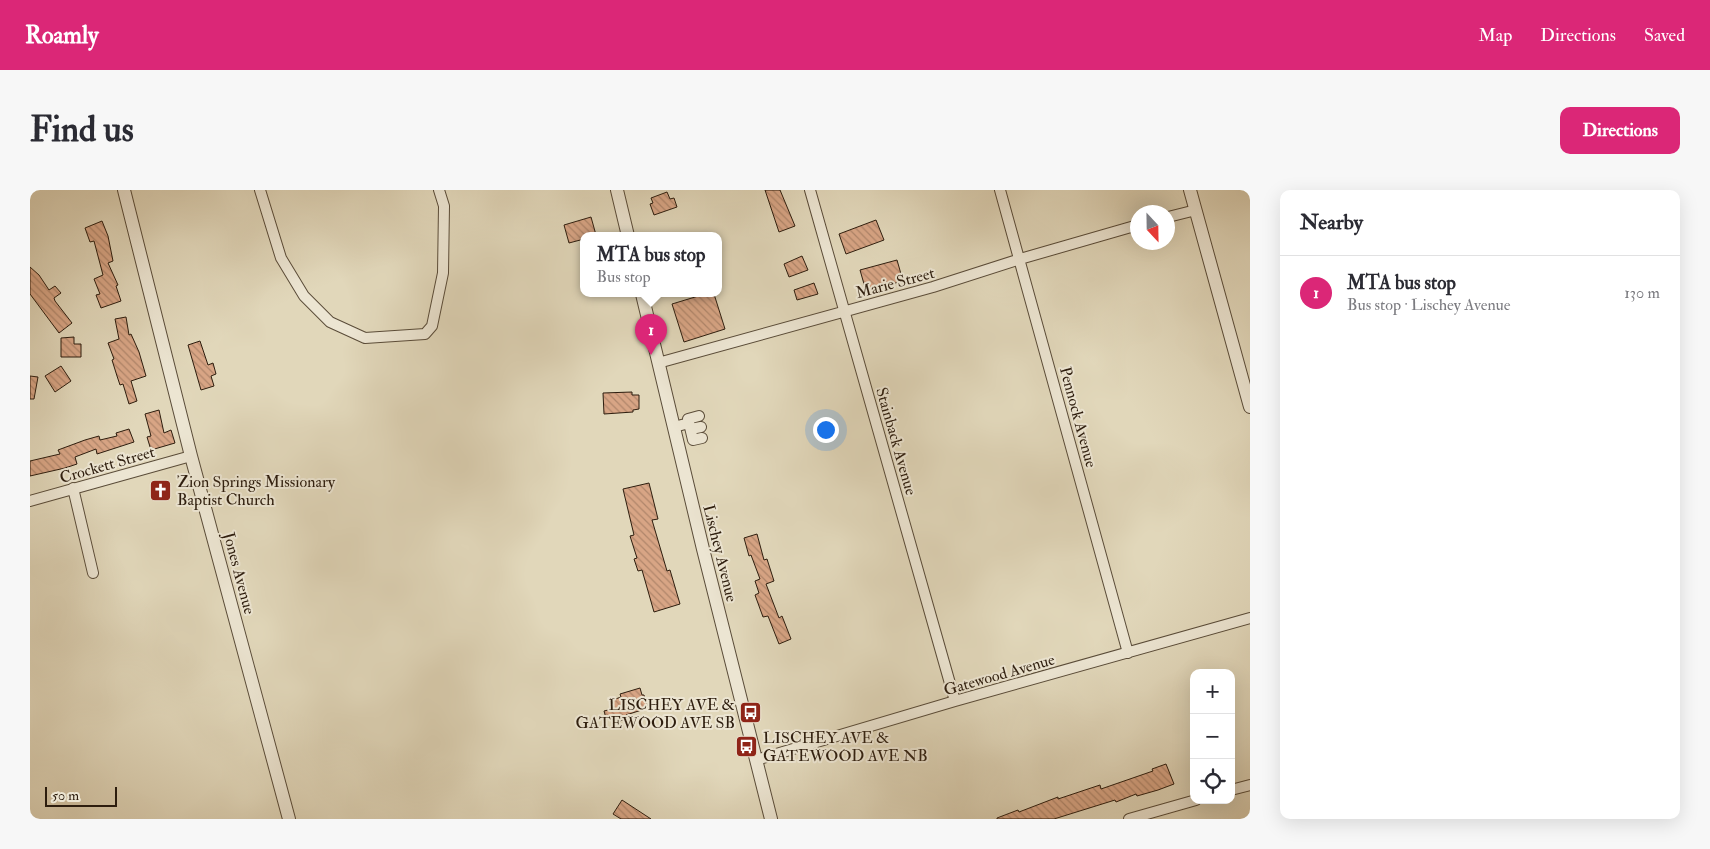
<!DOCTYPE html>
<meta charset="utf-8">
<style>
body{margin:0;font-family:"IM FELL Double Pica",serif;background:#f7f7f7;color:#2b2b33}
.controls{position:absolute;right:15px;bottom:15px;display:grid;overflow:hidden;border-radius:10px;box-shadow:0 5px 20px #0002}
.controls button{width:45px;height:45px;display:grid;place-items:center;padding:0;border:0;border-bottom:1px solid #e1e1e2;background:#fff;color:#2b2b33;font:25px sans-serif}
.compass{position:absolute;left:1100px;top:15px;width:45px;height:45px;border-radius:50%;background:#fff;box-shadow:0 5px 20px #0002;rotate:158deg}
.scale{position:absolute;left:15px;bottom:12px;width:72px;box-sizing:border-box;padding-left:5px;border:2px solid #2d1d0e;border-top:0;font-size:14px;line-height:18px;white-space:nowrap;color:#2d1d0e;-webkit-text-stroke:4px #ece5d2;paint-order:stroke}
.you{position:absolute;left:795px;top:239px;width:18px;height:18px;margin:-12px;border:4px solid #fff;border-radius:50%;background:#1a73e8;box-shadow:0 0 0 8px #1a73e833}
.badge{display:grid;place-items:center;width:32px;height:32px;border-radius:50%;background:#db2777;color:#fff;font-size:16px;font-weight:700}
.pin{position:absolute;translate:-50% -41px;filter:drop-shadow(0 1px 2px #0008)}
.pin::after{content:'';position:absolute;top:26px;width:18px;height:15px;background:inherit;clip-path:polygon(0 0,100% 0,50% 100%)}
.popup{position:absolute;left:550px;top:42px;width:142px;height:65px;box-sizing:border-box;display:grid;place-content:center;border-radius:10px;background:#fff;filter:drop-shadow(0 1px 4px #0005);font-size:16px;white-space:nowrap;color:#7c7c81}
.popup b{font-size:19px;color:#2b2b33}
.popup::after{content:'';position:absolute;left:50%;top:100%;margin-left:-10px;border:10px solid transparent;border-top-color:#fff}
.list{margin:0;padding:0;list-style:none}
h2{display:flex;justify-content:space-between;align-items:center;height:65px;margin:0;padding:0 20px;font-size:21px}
h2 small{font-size:16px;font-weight:400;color:#7c7c81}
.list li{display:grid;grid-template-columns:32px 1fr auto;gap:15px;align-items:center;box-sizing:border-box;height:75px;padding:0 20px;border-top:1px solid #e1e1e2}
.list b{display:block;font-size:19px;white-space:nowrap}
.list p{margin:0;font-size:16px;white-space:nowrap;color:#7c7c81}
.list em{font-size:16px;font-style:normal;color:#7c7c81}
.icon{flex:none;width:28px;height:28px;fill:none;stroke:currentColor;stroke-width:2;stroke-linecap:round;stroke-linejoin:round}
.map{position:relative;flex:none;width:1220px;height:629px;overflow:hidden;border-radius:10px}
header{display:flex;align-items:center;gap:30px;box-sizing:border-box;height:70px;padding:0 25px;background:#db2777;color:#fff}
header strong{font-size:24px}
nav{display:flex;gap:28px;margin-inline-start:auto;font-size:18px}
.intro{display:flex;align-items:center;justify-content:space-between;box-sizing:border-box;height:120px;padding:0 30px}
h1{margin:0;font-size:35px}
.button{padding:12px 22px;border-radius:10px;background:#db2777;color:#fff;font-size:18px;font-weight:700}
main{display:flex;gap:30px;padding:0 30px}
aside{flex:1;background:#fff;border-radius:10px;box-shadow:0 5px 20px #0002}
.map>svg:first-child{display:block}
.building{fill:url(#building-back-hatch);stroke:#2d1d0e}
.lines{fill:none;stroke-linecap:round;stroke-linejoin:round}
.minor-casing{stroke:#5a4c39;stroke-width:12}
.tertiary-casing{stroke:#5a4c39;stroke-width:14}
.minor{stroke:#ece5d2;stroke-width:10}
.tertiary{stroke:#ece5d2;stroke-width:12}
.labels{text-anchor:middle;stroke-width:4;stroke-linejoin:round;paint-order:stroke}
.street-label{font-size:16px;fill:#2d1d0e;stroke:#ece5d2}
.poi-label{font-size:16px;fill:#2d1d0e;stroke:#ece5d2;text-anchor:start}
</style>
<header>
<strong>Roamly</strong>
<nav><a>Map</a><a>Directions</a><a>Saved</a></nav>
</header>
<div class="intro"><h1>Find us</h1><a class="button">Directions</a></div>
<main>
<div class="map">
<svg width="1220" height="629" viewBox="0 0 1220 629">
<defs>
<pattern id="building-back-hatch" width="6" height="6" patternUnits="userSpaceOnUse" patternTransform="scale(1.25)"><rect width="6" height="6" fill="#d8a585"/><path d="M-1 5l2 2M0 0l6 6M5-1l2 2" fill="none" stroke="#b0866b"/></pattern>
</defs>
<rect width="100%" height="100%" fill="#e1d7ba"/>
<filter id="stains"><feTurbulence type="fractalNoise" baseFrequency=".004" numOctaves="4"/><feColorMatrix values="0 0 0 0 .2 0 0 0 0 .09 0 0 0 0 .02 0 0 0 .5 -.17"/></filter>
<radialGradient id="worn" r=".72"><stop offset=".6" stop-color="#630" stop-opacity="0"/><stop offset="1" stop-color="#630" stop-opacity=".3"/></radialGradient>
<path class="building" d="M735,0H750L765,36L749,42Z
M637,2L640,9L644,8L647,17L624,25L620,14L623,13L621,8Z
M561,27L566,45L554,46V49L539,53L534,35Z
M846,30L854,50L816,64L809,44Z
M72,31L78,46L83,71L78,73L88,95L86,96L91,111L71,118L66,105L70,104L64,89L73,85L64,51L60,52L55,38Z
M772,66L778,80L759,87L754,74Z
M867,70L873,91L836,101L830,80Z
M0,77L9,85L19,100L25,96L31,103L24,108L25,111L42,133L29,143L0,104Z
M784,93L788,104L767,110L764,100Z
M675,104H684L695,139L654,152L642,114Z
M96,127L99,145L101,144L109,162L116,186L101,191L107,211L99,214L93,194L90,195L87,186L82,170L84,169L78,153L89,149L85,129Z
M44,147V154H51V167H31V148Z
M170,151L178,175L183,173L186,184L181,186L184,196L171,200L158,155Z
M31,176L41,191L25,202L15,186Z
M0,186L8,187L4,209H0Z
M602,202V205H609V219L603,220V222L574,224L573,203Z
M129,220L134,243L141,240L145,253L121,260L117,247L121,246L115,224Z
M99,239L104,252L67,264L66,259L45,267L47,274L35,278L0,286V271L30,264L28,260L55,250L69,246L70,250L87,246L86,243Z
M619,293L628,329L622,330L637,381L640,380L650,414L624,422L612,380L608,381L604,369L607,368L600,346L604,345L593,299Z
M727,344L734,370L737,369L744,391L736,394L749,428L752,426L761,449L749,454L738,426L733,427L725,405L729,403L725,391L730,389L721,365L719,366L714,348Z
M610,498L612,505H614L618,518L596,525L597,529L586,532L584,526L576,528L574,521L582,519L580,511L591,507L590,504Z
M1136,574L1144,594L1128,600L1107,606L1106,604L1086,612L1085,610L1024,629H967V628L988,620L989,622L1028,607V609L1070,595L1071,599L1123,581L1122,579Z
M592,610L621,629H591L583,624Z"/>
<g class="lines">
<defs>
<path id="minor" d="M230,0L251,68L274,106L300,132L335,148L395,144L402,136L413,83L414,16L409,0
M780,0L925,511
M970,0L1098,463
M1138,27L1166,20
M628,173L903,97L990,69L1108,35
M659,233L658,229L669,226
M644,237L659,233L663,250L672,248
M661,239L671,237
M43,298L63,383
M0,311L161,266
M726,570L925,511L1220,428
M1201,600L1220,595
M1099,629L1166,610"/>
<path id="tertiary" d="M94,0L161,266L259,629
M587,0L598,46
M1160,0L1220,217
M612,104L673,359L741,629"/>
</defs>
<use href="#minor" class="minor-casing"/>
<use href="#tertiary" class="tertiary-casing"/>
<use href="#minor" class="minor"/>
<use href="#tertiary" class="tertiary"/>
</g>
<defs>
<symbol id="church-square" viewBox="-11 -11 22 22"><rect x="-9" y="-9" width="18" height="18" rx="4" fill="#8f2418" stroke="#ece5d2"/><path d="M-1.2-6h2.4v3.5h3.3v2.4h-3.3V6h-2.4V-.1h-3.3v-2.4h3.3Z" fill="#fff"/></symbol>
<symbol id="bus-square" viewBox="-11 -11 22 22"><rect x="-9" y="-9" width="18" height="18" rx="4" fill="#8f2418" stroke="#ece5d2"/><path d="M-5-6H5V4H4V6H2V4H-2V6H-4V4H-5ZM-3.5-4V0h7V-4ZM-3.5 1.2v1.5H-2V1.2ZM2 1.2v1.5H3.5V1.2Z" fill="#fff"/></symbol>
</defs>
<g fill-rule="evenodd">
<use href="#church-square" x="118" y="288" width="25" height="25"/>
<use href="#bus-square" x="708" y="510" width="25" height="25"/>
<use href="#bus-square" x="704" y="544" width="25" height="25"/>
</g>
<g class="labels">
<g class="street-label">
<text transform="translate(865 92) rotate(-15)" y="6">Marie Street</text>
<text transform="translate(1049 227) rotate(75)" y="6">Pennock Avenue</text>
<text transform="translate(867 251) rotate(74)" y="6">Stainback Avenue</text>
<text transform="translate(77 274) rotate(-16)" y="6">Crockett Street</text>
<text transform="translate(691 363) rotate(76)" y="6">Lischey Avenue</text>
<text transform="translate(210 383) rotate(75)" y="6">Jones Avenue</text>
<text transform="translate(969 484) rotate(-16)" y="6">Gatewood Avenue</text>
</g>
<g class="poi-label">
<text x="147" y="297">Zion Springs Missionary<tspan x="147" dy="18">Baptist Church</tspan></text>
<text x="705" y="520" text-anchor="end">LISCHEY AVE &amp;<tspan x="705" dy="18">GATEWOOD AVE SB</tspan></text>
<text x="733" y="553">LISCHEY AVE &amp;<tspan x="733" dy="18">GATEWOOD AVE NB</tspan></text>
</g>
</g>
<rect width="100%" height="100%" filter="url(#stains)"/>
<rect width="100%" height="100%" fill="url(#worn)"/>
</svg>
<div class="controls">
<button>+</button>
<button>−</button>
<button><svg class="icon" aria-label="locate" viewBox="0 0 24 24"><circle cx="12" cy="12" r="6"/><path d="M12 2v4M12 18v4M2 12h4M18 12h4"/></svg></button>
</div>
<svg class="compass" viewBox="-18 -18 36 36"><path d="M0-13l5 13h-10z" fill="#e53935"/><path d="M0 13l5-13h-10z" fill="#7c7c81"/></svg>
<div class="scale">50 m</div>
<div class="you"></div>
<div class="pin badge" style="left:621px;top:165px">1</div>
<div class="popup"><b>MTA bus stop</b>Bus stop</div>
</div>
<aside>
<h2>Nearby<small></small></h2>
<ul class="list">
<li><span class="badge">1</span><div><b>MTA bus stop</b><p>Bus stop · Lischey Avenue</p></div><em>130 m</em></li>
</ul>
</aside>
</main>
